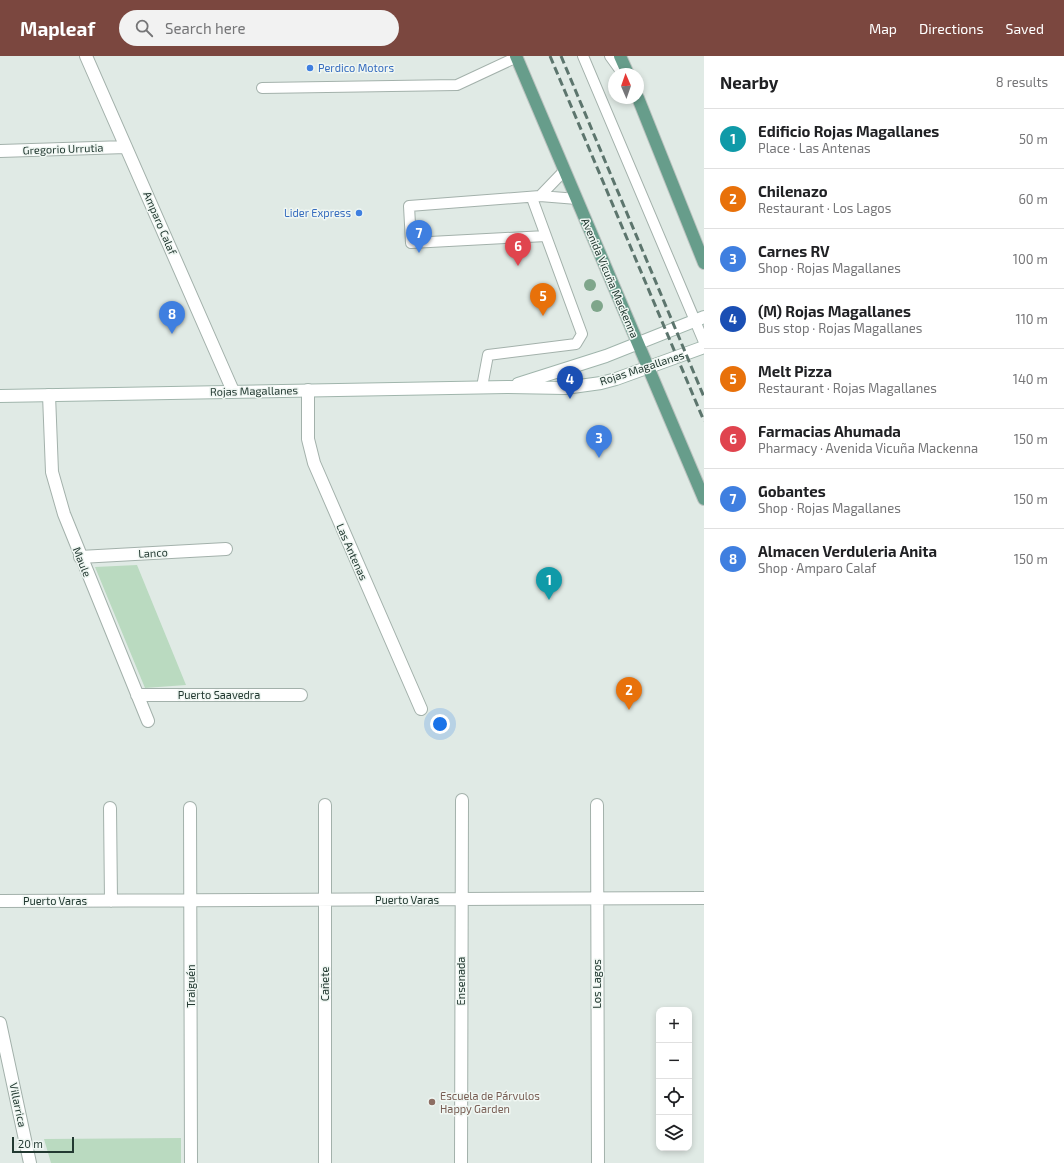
<!DOCTYPE html>
<meta charset="utf-8">
<style>
body{margin:0;font-family:"Exo 2",sans-serif;background:#f2f2f2;color:#202124}
.controls{position:absolute;right:12px;bottom:12px;display:grid;overflow:hidden;border-radius:8px;box-shadow:0 2px 6px #0003}
.controls button{width:36px;height:36px;display:grid;place-items:center;padding:0;border:0;border-bottom:1px solid #e0e0e0;background:#fff;color:#202124;font:20px sans-serif}
.compass{position:absolute;left:608px;top:12px;width:36px;height:36px;border-radius:50%;background:#fff;box-shadow:0 2px 6px #0003;rotate:358deg}
.scale{position:absolute;left:12px;bottom:10px;width:62px;box-sizing:border-box;padding-left:4px;border:2px solid #223931;border-top:0;font-size:11px;line-height:14px;white-space:nowrap;color:#223931;-webkit-text-stroke:3px #f0f7f3;paint-order:stroke}
.you{position:absolute;left:440px;top:668px;width:14px;height:14px;margin:-10px;border:3px solid #fff;border-radius:50%;background:#1a73e8;box-shadow:0 0 0 6px #1a73e833}
.badge{display:grid;place-items:center;width:26px;height:26px;border-radius:50%;background:#7b473f;color:#fff;font-size:13px;font-weight:700}
.pin{position:absolute;translate:-50% -33px;filter:drop-shadow(0 1px 2px #0008)}
.pin::after{content:'';position:absolute;top:21px;width:14px;height:12px;background:inherit;clip-path:polygon(0 0,100% 0,50% 100%)}
.list{margin:0;padding:0;list-style:none}
h2{display:flex;justify-content:space-between;align-items:center;height:52px;margin:0;padding:0 16px;font-size:17px}
h2 small{font-size:13px;font-weight:400;color:#757577}
.list li{display:grid;grid-template-columns:26px 1fr auto;gap:12px;align-items:center;box-sizing:border-box;height:60px;padding:0 16px;border-top:1px solid #e0e0e0}
.list b{display:block;font-size:15px;white-space:nowrap}
.list p{margin:0;font-size:13px;white-space:nowrap;color:#757577}
.list em{font-size:13px;font-style:normal;color:#757577}
.icon{flex:none;width:22px;height:22px;fill:none;stroke:currentColor;stroke-width:2;stroke-linecap:round;stroke-linejoin:round}
.map{position:relative;flex:none;width:704px;height:1107px;overflow:hidden}
header{display:flex;align-items:center;gap:24px;box-sizing:border-box;height:56px;padding:0 20px;background:#7b473f;color:#fff}
header strong{font-size:19px}
nav{display:flex;gap:22px;margin-inline-start:auto;font-size:14px}
.search{width:280px;height:36px;background:#f2f2f2;display:flex;align-items:center;gap:10px;box-sizing:border-box;padding:0 14px;border-radius:22px;color:#757577;font-size:15px}
main{display:flex}
aside{flex:1;background:#fff}
.map>svg:first-child{display:block}
.green{fill:#badac0}
.lines{fill:none;stroke-linecap:round;stroke-linejoin:round}
.service-casing{stroke:#a3b1ab;stroke-width:12}
.minor-casing{stroke:#a3b1ab;stroke-width:14}
.secondary-casing{stroke:#a0b5ac;stroke-width:14}
.primary-casing{stroke:#bdc4c1;stroke-width:14}
.service{stroke:#fff;stroke-width:10}
.minor{stroke:#fff;stroke-width:12}
.secondary{stroke:#fff;stroke-width:12}
.primary{stroke:#679d8b;stroke-width:12}
.rail{stroke:#5c756d;stroke-width:3;stroke-dasharray:8 4;stroke-linecap:butt}
.tree{fill:#7fa68b}
.shop-dot{fill:#3f7fe0;stroke:#f0f7f3;stroke-width:1.5}
.education-dot{fill:#8d6e63;stroke:#f0f7f3;stroke-width:1.5}
.labels{text-anchor:middle;stroke-width:3;stroke-linejoin:round;paint-order:stroke}
.shop-label{font-size:11px;fill:#366cbe;stroke:#f0f7f3;text-anchor:start}
.street-label{font-size:11px;fill:#223931;stroke:#f0f7f3}
.education-label{font-size:11px;fill:#785e54;stroke:#f0f7f3;text-anchor:start}
</style>
<header>
<strong>Mapleaf</strong>
<div class="search"><svg class="icon" aria-label="search" viewBox="0 0 24 24"><circle cx="10" cy="10" r="6"/><path d="M15 15l6 6"/></svg>Search here</div>
<nav><a>Map</a><a>Directions</a><a>Saved</a></nav>
</header>
<main>
<div class="map">
<svg width="704" height="1107" viewBox="0 0 704 1107">
<rect width="100%" height="100%" fill="#e0eae5"/>
<path class="green" d="M137,509L186,629L145,632L95,511Z
M181,1082V1107H51L44,1083Z"/>
<g class="lines">
<defs>
<path id="service" d="M583,0L704,286
M610,0L623,18
M262,32L457,29L517,1
M540,140L565,114
M546,180L411,187L409,150L540,140L577,143
M482,331L488,299L576,288L582,278L532,142"/>
<path id="minor" d="M86,0L233,335
M0,95L126,91
M308,334V383L314,407L421,653
M49,339L52,416L64,458L148,665
M80,501L226,493
M137,639H301
M325,749V1107
M597,749L598,1107
M110,752L111,845
M190,752L191,1107
M0,845L704,842
M0,967L30,1107
M461,1107L462,744"/>
<path id="secondary" d="M518,328L606,300L704,261
M0,340L507,331L565,332L601,327L616,323L704,291"/>
<path id="primary" d="M516,0L704,443
M620,0L628,18
M638,42L704,207"/>
</defs>
<use href="#service" class="service-casing"/>
<use href="#minor" class="minor-casing"/>
<use href="#secondary" class="secondary-casing"/>
<use href="#primary" class="primary-casing"/>
<use href="#service" class="service"/>
<use href="#minor" class="minor"/>
<use href="#secondary" class="secondary"/>
<use href="#primary" class="primary"/>
<path class="rail" d="M550,0L704,365
M561,0L704,341"/>
</g>
<g class="tree">
<circle cx="590" cy="229" r="6"/>
<circle cx="597" cy="250" r="6"/>
</g>
<g class="shop-dot">
<circle cx="310" cy="12" r="4"/>
<circle cx="359" cy="157" r="4"/>
</g>
<circle class="education-dot" cx="432" cy="1046" r="4"/>
<g class="labels">
<g class="shop-label">
<text x="318" y="16">Perdico Motors</text>
<text x="351" y="161" text-anchor="end">Lider Express</text>
</g>
<g class="street-label">
<text transform="translate(63 93) rotate(-2)" y="4">Gregorio Urrutia</text>
<text transform="translate(160 167) rotate(67)" y="4">Amparo Calaf</text>
<text transform="translate(610 222) rotate(67)" y="4">Avenida Vicuña Mackenna</text>
<text transform="translate(642 312) rotate(-18)" y="4">Rojas Magallanes</text>
<text transform="translate(254 335) rotate(-1)" y="4">Rojas Magallanes</text>
<text transform="translate(352 496) rotate(66)" y="4">Las Antenas</text>
<text transform="translate(153 497) rotate(-3)" y="4">Lanco</text>
<text transform="translate(82 506) rotate(68)" y="4">Maule</text>
<text x="219" y="643">Puerto Saavedra</text>
<text x="407" y="848">Puerto Varas</text>
<text x="55" y="849">Puerto Varas</text>
<text transform="translate(461 925) rotate(-90)" y="4">Ensenada</text>
<text transform="translate(325 928) rotate(-90)" y="4">Cañete</text>
<text transform="translate(597 928) rotate(-90)" y="4">Los Lagos</text>
<text transform="translate(191 930) rotate(-90)" y="4">Traiguén</text>
<text transform="translate(18 1049) rotate(78)" y="4">Villarrica</text>
</g>
<g class="education-label">
<text x="440" y="1044">Escuela de Párvulos<tspan x="440" dy="13">Happy Garden</tspan></text>
</g>
</g>
</svg>
<div class="controls">
<button>+</button>
<button>−</button>
<button><svg class="icon" aria-label="locate" viewBox="0 0 24 24"><circle cx="12" cy="12" r="6"/><path d="M12 2v4M12 18v4M2 12h4M18 12h4"/></svg></button>
<button><svg class="icon" aria-label="layers" viewBox="0 0 24 24"><path d="M12 4l9 5-9 5-9-5zM3 14l9 5 9-5"/></svg></button>
</div>
<svg class="compass" viewBox="-18 -18 36 36"><path d="M0-13l5 13h-10z" fill="#e53935"/><path d="M0 13l5-13h-10z" fill="#757577"/></svg>
<div class="scale">20 m</div>
<div class="you"></div>
<div class="pin badge" style="left:549px;top:544px;background:#0f9aa8">1</div>
<div class="pin badge" style="left:629px;top:654px;background:#e8710a">2</div>
<div class="pin badge" style="left:599px;top:402px;background:#3f7fe0">3</div>
<div class="pin badge" style="left:570px;top:343px;background:#1a4fb4">4</div>
<div class="pin badge" style="left:543px;top:260px;background:#e8710a">5</div>
<div class="pin badge" style="left:518px;top:210px;background:#e0444e">6</div>
<div class="pin badge" style="left:419px;top:197px;background:#3f7fe0">7</div>
<div class="pin badge" style="left:172px;top:278px;background:#3f7fe0">8</div>
</div>
<aside>
<h2>Nearby<small>8 results</small></h2>
<ul class="list">
<li><span class="badge" style="background:#0f9aa8">1</span><div><b>Edificio Rojas Magallanes</b><p>Place · Las Antenas</p></div><em>50 m</em></li>
<li><span class="badge" style="background:#e8710a">2</span><div><b>Chilenazo</b><p>Restaurant · Los Lagos</p></div><em>60 m</em></li>
<li><span class="badge" style="background:#3f7fe0">3</span><div><b>Carnes RV</b><p>Shop · Rojas Magallanes</p></div><em>100 m</em></li>
<li><span class="badge" style="background:#1a4fb4">4</span><div><b>(M) Rojas Magallanes</b><p>Bus stop · Rojas Magallanes</p></div><em>110 m</em></li>
<li><span class="badge" style="background:#e8710a">5</span><div><b>Melt Pizza</b><p>Restaurant · Rojas Magallanes</p></div><em>140 m</em></li>
<li><span class="badge" style="background:#e0444e">6</span><div><b>Farmacias Ahumada</b><p>Pharmacy · Avenida Vicuña Mackenna</p></div><em>150 m</em></li>
<li><span class="badge" style="background:#3f7fe0">7</span><div><b>Gobantes</b><p>Shop · Rojas Magallanes</p></div><em>150 m</em></li>
<li><span class="badge" style="background:#3f7fe0">8</span><div><b>Almacen Verduleria Anita</b><p>Shop · Amparo Calaf</p></div><em>150 m</em></li>
</ul>
</aside>
</main>
